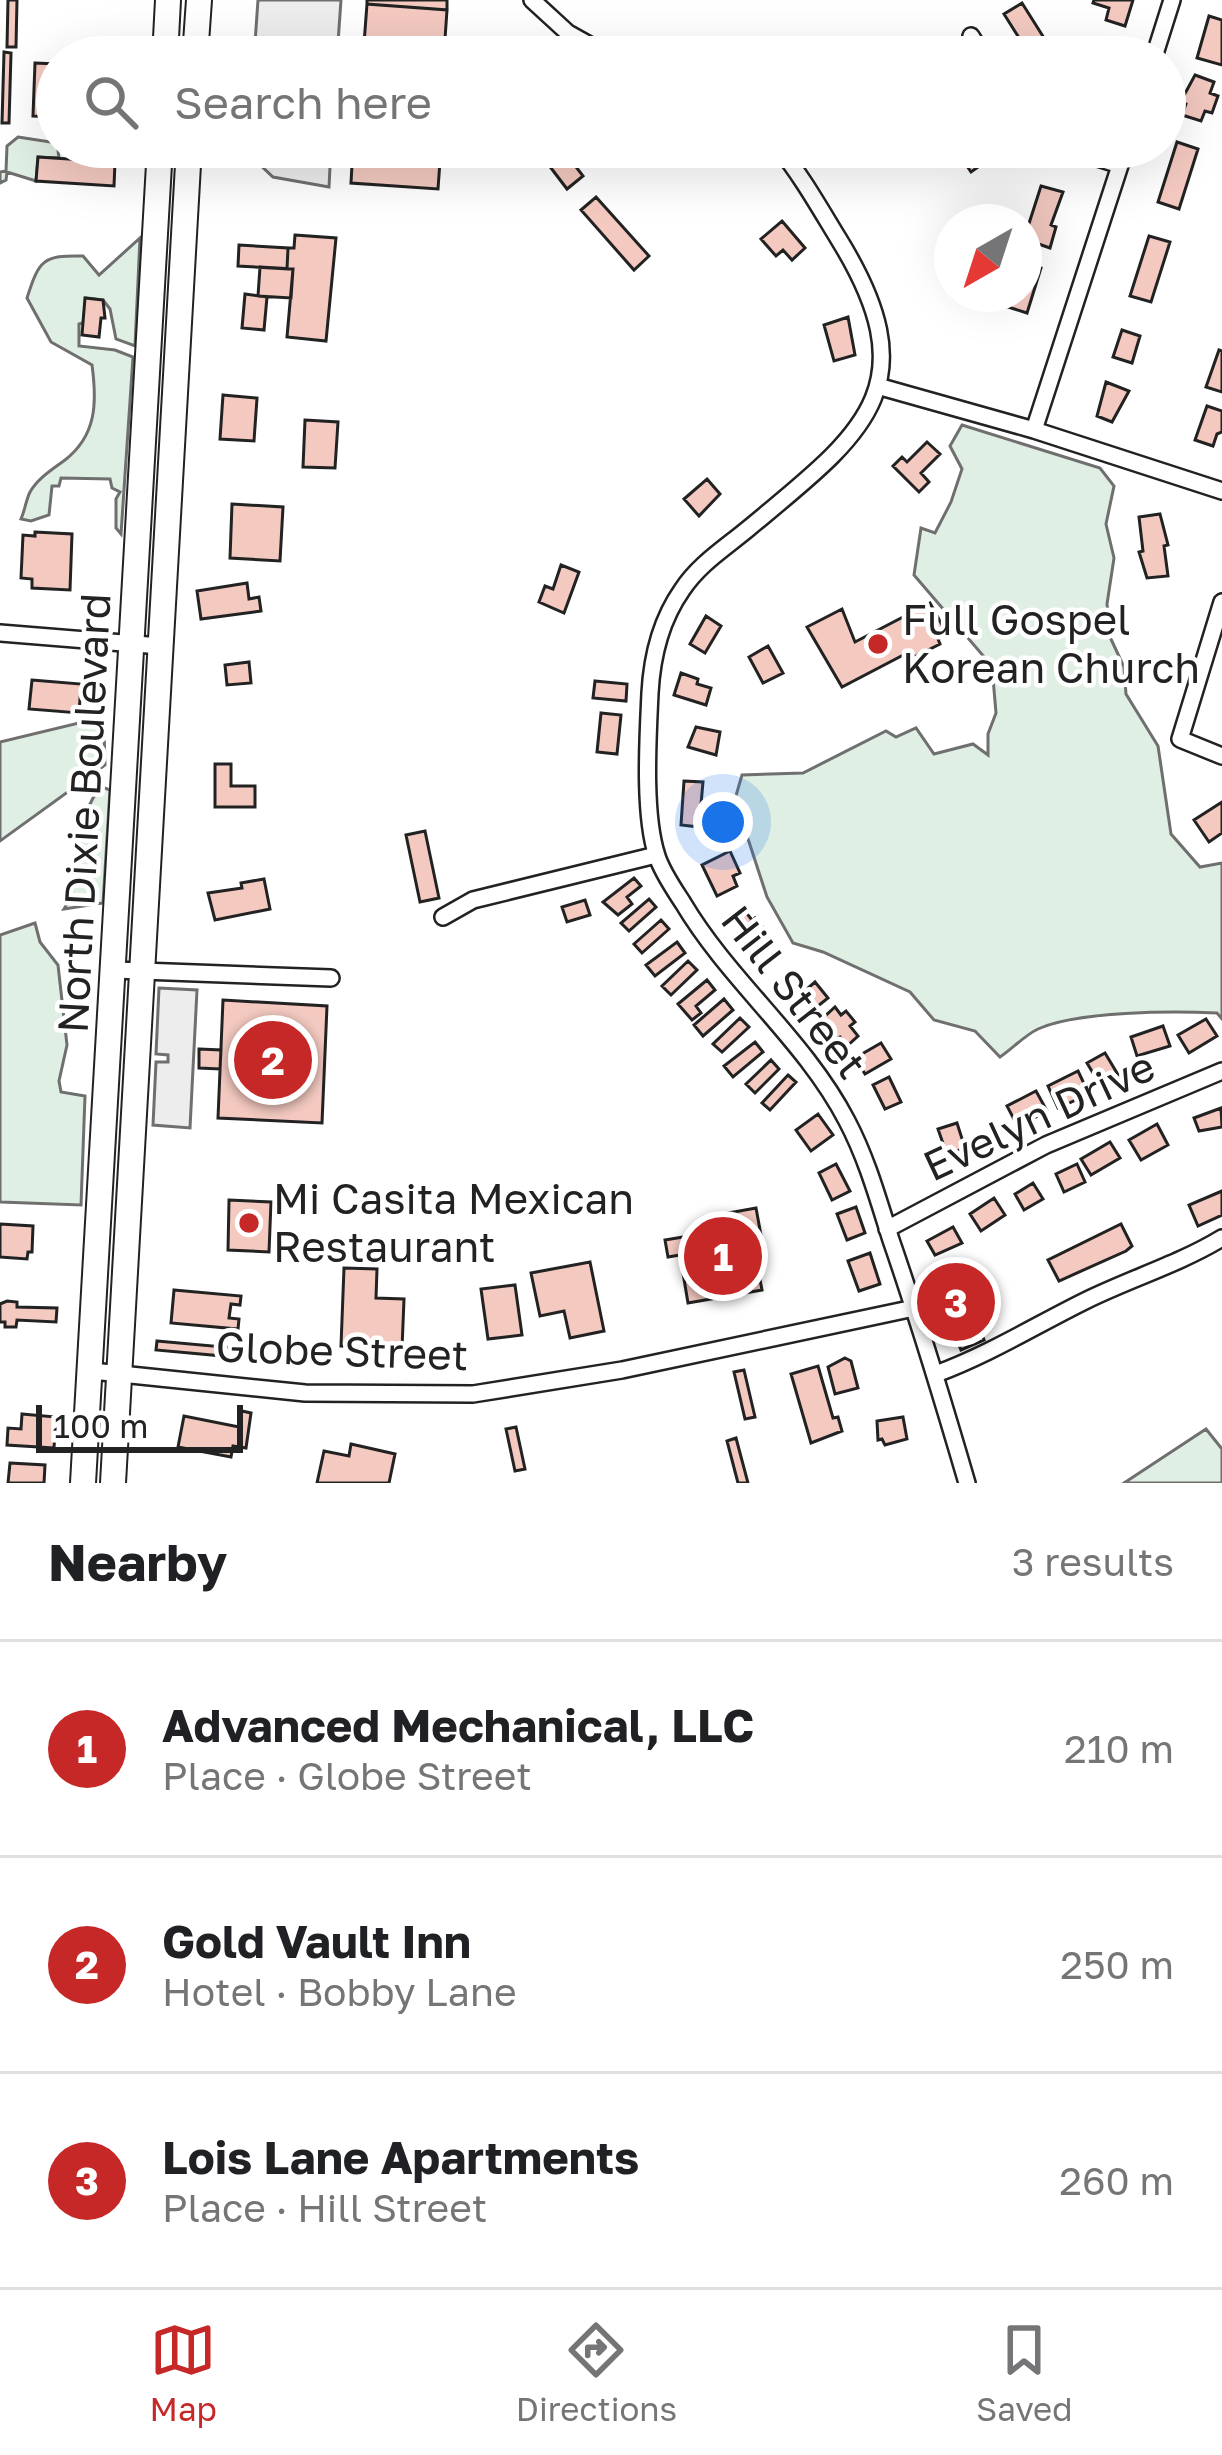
<!DOCTYPE html>
<meta charset="utf-8">
<style>
body{margin:0;font-family:"Golos Text",sans-serif;background:#f6f6f6;color:#202124}
.compass{position:absolute;left:934px;top:204px;width:108px;height:108px;border-radius:50%;background:#fff;box-shadow:0 12px 48px #0002;rotate:219deg}
.scale{position:absolute;left:36px;bottom:30px;width:207px;box-sizing:border-box;padding-left:12px;border:6px solid #222;border-top:0;font-size:33px;line-height:42px;white-space:nowrap;color:#222;-webkit-text-stroke:9px #fff;paint-order:stroke}
.you{position:absolute;left:723px;top:822px;width:42px;height:42px;margin:-30px;border:9px solid #fff;border-radius:50%;background:#1a73e8;box-shadow:0 0 0 18px #1a73e833}
.badge{display:grid;place-items:center;width:78px;height:78px;border-radius:50%;background:#c62828;color:#fff;font-size:39px;font-weight:700}
.pin{position:absolute;translate:-50% -50%;border:6px solid #fff;box-shadow:0 3px 12px #0006}
.list{margin:0;padding:0;list-style:none}
h2{display:flex;justify-content:space-between;align-items:center;height:156px;margin:0;padding:0 48px;font-size:51px}
h2 small{font-size:39px;font-weight:400;color:#757577}
.list li{display:grid;grid-template-columns:78px 1fr auto;gap:36px;align-items:center;box-sizing:border-box;height:216px;padding:0 48px;border-top:3px solid #e0e0e0}
.list b{display:block;font-size:45px;white-space:nowrap}
.list p{margin:0;font-size:39px;white-space:nowrap;color:#757577}
.list em{font-size:39px;font-style:normal;color:#757577}
.icon{flex:none;width:66px;height:66px;fill:none;stroke:currentColor;stroke-width:2;stroke-linecap:round;stroke-linejoin:round}
.map{position:relative;flex:none;width:1222px;height:1483px;overflow:hidden}
.search{position:absolute;background:#fff;box-shadow:0 12px 48px #0002;left:36px;right:36px;top:36px;height:132px;display:flex;align-items:center;gap:30px;box-sizing:border-box;padding:0 42px;border-radius:66px;color:#757577;font-size:45px}
.sheet{height:804px;background:#fff}
nav{display:flex;justify-content:space-around;align-items:center;box-sizing:border-box;height:168px;border-top:3px solid #e0e0e0;background:#fff;font-size:33px;color:#757577}
nav a{display:grid;justify-items:center;gap:6px}
nav .on{color:#c62828}
.map>svg:first-child{display:block}
.green{fill:#e0efe3;stroke:#6f6f6f;stroke-width:3}
.parking{fill:#ededed;stroke:#6f6f6f;stroke-width:3}
.building{fill:#f3c9c0;stroke:#222;stroke-width:3}
.lines{fill:none;stroke-linecap:round;stroke-linejoin:round}
.minor-casing{stroke:#222;stroke-width:20}
.highway-casing{stroke:#222;stroke-width:28}
.minor{stroke:#fff;stroke-width:15}
.highway{stroke:#fff;stroke-width:24}
.poi-dot{fill:#c62828;stroke:#fff;stroke-width:4.5}
.labels{text-anchor:middle;stroke-width:9;stroke-linejoin:round;paint-order:stroke}
.poi-label{font-size:42px;fill:#222;stroke:#fff;text-anchor:start}
.street-label{font-size:42px;fill:#222;stroke:#fff}
</style>
<div class="map">
<svg width="1222" height="1483" viewBox="0 0 1222 1483">
<rect width="100%" height="100%" fill="#fff"/>
<path class="green" d="M18,137L57,143L59,158L38,157L36,181L7,172L6,180L0,183V172L6,171L7,146Z
M140,238L135,346L116,339L110,309L103,300L86,298L83,323L79,324V346L115,350L133,357L121,534L116,528V499L120,492L112,488L110,479L61,478L59,486H52L49,515L31,521L21,519C25,510 26,500 30,492C38,478 53,469 65,460C97,435 97,402 92,365L51,342L27,298C39,260 43,255 83,256L99,275Z
M962,425L1100,468L1114,486L1106,524L1114,558L1107,604L1110,637L1124,667L1126,694L1158,746L1171,834L1200,867L1222,863V1019L1217,1013C1172,1011 1078,1011 1038,1029C1025,1035 1012,1049 1000,1057L975,1031L934,1020L910,992L823,952L793,943L767,897L735,799L742,775L803,773L886,731L896,737L916,728L934,754L973,744L988,755V734L996,713L992,666L914,575L921,528L935,533L951,502L962,469L950,446Z
M87,721L104,728L105,765L0,841V742Z
M102,787L110,790L103,903L64,909C87,874 73,812 102,787Z
M35,923L40,942L58,965L67,1045L59,1081L61,1092L85,1096L81,1205L0,1202V935Z
M1206,1429L1222,1449V1483H1124Z"/>
<path class="parking" d="M258,0H341L337,57H254Z
M235,147H331L329,187L273,177L257,162L233,159Z
M159,988L197,990L190,1128L153,1125L156,1062H168V1055L156,1054Z"/>
<path class="building" d="M8,0H17L16,47H7Z
M367,0H447V10L367,4Z
M1094,0H1133L1125,26L1106,20L1109,8L1093,3Z
M1022,3L1056,57H1031L1004,14Z
M367,4L447,10L445,39H452L451,47L458,48V57H363Z
M1209,16L1222,20V65L1197,58Z
M4,52L11,53L9,123H2Z
M35,63L57,64V117L33,116Z
M1195,75L1214,82L1210,93L1218,96L1212,113L1205,111L1201,121L1182,115L1186,104L1181,101Z
M1177,142L1198,149L1179,209L1158,202Z
M353,147H441L438,189L351,183Z
M535,147H561L583,176L567,189Z
M954,147H982L988,160L971,172Z
M38,157L115,162L114,186L36,181Z
M1041,186L1063,192L1051,225L1056,227L1050,248L1024,239Z
M596,197L649,256L634,270L581,210Z
M782,221L805,248L792,260L783,250L776,256L761,239Z
M295,235L336,238L326,341L287,337L293,269H287L288,248H294Z
M1149,236L1170,242L1151,302L1130,296Z
M239,245L288,248L287,269L238,266Z
M1024,262L1041,268L1027,313L1008,307L1012,294H1024Z
M260,267L293,269L291,298L258,296Z
M245,294L267,297L264,330L242,328Z
M85,298L103,300L105,318H101L99,337L82,335Z
M848,317L855,355L834,361L824,325Z
M1122,330L1140,336L1132,363L1113,357Z
M1219,350L1222,351V392L1206,387Z
M1106,382L1129,391L1112,422L1097,416Z
M223,395L257,398L254,441L220,439Z
M1207,406L1222,411V432L1217,434L1213,446L1195,440Z
M305,420L338,422L335,468L303,467Z
M927,442L940,454L921,473L929,482L919,492L893,466L902,457L907,462Z
M707,479L720,494L699,516L684,499Z
M232,504L283,507L280,561L230,558Z
M1160,514L1168,545L1164,546L1168,576L1147,578L1139,552L1143,551L1139,517Z
M35,532L72,534L70,590L32,588V579L21,578L23,535L35,536Z
M561,565L579,572L564,613L539,602L545,586L553,589Z
M247,583L249,599L259,597L261,611L201,619L197,591Z
M930,603L947,634L938,639L940,644L914,657L911,651L842,687L807,627L842,609L855,642Z
M706,616L721,626L705,653L690,644Z
M768,646L783,673L763,683L749,657Z
M249,662L251,683L227,685L225,665Z
M681,673L698,679L697,684L711,688L706,705L674,695Z
M32,680L81,684L79,713L29,709Z
M595,681L627,684L626,701L593,698Z
M601,713L621,715L617,754L597,752Z
M696,727L720,732L716,755L688,747Z
M215,764H231V786H255V807H215Z
M684,781L703,782L699,827L681,825Z
M1222,802V833L1209,842L1194,820Z
M425,831L439,898L420,902L406,835Z
M730,851L740,873L733,876L737,886L717,896L702,865Z
M634,878L641,886L627,897L632,904L618,915L603,902Z
M264,879L270,909L215,920L208,893L242,888L241,883Z
M649,899L656,907L629,931L621,923Z
M585,900L590,915L567,922L562,907Z
M736,910L740,915L745,911L752,920L749,924L755,918L762,926L754,933L759,939L753,943L748,946L738,933L742,930L730,915Z
M661,920L669,929L642,953L634,944Z
M677,942L685,953L655,976L646,965Z
M688,961L697,970L671,995L662,986Z
M707,980L715,990L696,1006L701,1013L692,1020L678,1004Z
M815,982L828,998L813,1010L800,995Z
M724,999L733,1010L703,1036L694,1025Z
M223,1000L327,1006L322,1123L218,1118Z
M835,1007L841,1015L846,1011L855,1022L850,1026L858,1036L847,1046L840,1037L837,1039L824,1017Z
M740,1018L749,1027L722,1052L713,1044Z
M1206,1019L1217,1036L1189,1053L1178,1035Z
M1163,1026L1170,1046L1137,1056L1131,1037Z
M755,1042L763,1052L733,1077L724,1066Z
M881,1043L891,1059L865,1074L855,1058Z
M199,1049L221,1050L220,1069L199,1068Z
M1105,1053L1120,1078L1102,1088L1087,1063Z
M771,1060L779,1069L755,1093L746,1084Z
M1078,1071L1089,1094L1058,1108L1048,1086Z
M788,1075L796,1082L770,1110L762,1103Z
M889,1077L901,1102L885,1109L873,1085Z
M1036,1091L1047,1111L1018,1127L1007,1106Z
M1221,1108L1222,1127L1199,1131L1194,1118Z
M818,1114L833,1135L811,1151L796,1130Z
M957,1123L965,1148L947,1155L938,1129Z
M1157,1124L1168,1145L1141,1160L1129,1140Z
M1110,1142L1120,1158L1091,1175L1081,1159Z
M836,1164L850,1191L832,1200L819,1173Z
M1077,1164L1085,1182L1064,1192L1056,1174Z
M1033,1183L1043,1199L1024,1210L1015,1194Z
M1222,1191V1215L1198,1226L1189,1205Z
M994,1198L1005,1215L981,1231L970,1214Z
M229,1200L271,1202L269,1252L228,1250Z
M856,1207L865,1233L847,1240L837,1214Z
M756,1208L765,1257L756,1259L762,1290L688,1303L680,1255L668,1257L665,1240L725,1230L723,1214Z
M0,1224L33,1226L32,1252H28L27,1259L0,1257Z
M1121,1224L1132,1246L1126,1251L1059,1281L1048,1260Z
M953,1227L962,1243L935,1255L927,1241Z
M870,1253L880,1284L859,1291L848,1261Z
M590,1262L604,1331L570,1338L564,1311L540,1316L531,1273Z
M344,1268L377,1269L376,1298L404,1299L402,1349L341,1346Z
M515,1285L522,1335L488,1339L481,1289Z
M965,1288L972,1308L948,1317L941,1297Z
M174,1290L241,1296L240,1305L231,1304L229,1318L239,1319L238,1329L171,1323Z
M7,1301L17,1302V1307L57,1308L56,1322L17,1320L16,1327H5V1322H0V1304Z
M976,1320L984,1340L961,1350L953,1330Z
M157,1341L235,1348L234,1357L156,1350Z
M845,1358L851,1361L858,1388L835,1394L828,1367Z
M818,1366L833,1418L838,1417L842,1431L811,1443L791,1374Z
M744,1370L755,1417L745,1419L734,1372Z
M242,1411L251,1413L246,1448L233,1446L231,1457L178,1447L184,1416L239,1427Z
M22,1414L56,1417L54,1448L7,1445L8,1428L21,1429Z
M903,1417L907,1439L885,1445L882,1439L878,1440L877,1421Z
M516,1427L525,1469L515,1471L506,1429Z
M736,1438L748,1483H738L727,1441Z
M351,1444L395,1454L389,1483H317L324,1451L349,1456Z
M10,1463L45,1465L44,1483H8Z"/>
<g class="lines">
<defs>
<path id="minor" d="M532,0L568,33L611,57
M971,36L984,57
M1154,57L1172,0
M778,147C801,175 819,207 838,238C931,388 862,434 749,528C725,548 699,564 682,590C661,620 652,656 650,693C648,737 643,814 657,856C662,872 674,889 683,903C730,982 805,1040 847,1121C867,1159 878,1199 891,1240C919,1321 943,1401 967,1483
M1062,147L1120,165
M881,387L1034,430L1222,491
M1034,430L1126,147
M1222,602L1180,739L1222,756
M0,633L160,646
M443,917L473,900L656,855
M115,970L331,978
M887,1229L1046,1145L1222,1071
M92,1371L305,1393L473,1394L622,1370L914,1308
M936,1374C990,1354 1036,1325 1087,1300C1132,1278 1179,1264 1222,1238"/>
<path id="highway" d="M165,57L168,0
M195,57L199,0
M83,1483L160,147
M113,1483L189,147"/>
</defs>
<use href="#minor" class="minor-casing"/>
<use href="#highway" class="highway-casing"/>
<use href="#minor" class="minor"/>
<use href="#highway" class="highway"/>
</g>
<g class="poi-dot">
<circle cx="878" cy="644" r="12"/>
<circle cx="249" cy="1223" r="12"/>
</g>
<g class="labels">
<g class="poi-label">
<text x="902" y="635">Full Gospel<tspan x="902" dy="48">Korean Church</tspan></text>
<text x="273" y="1214">Mi Casita Mexican<tspan x="273" dy="48">Restaurant</tspan></text>
</g>
<g class="street-label">
<text transform="translate(84 813) rotate(-87)" y="15">North Dixie Boulevard</text>
<text transform="translate(794 992) rotate(52)" y="15">Hill Street</text>
<text transform="translate(1039 1116) rotate(-25)" y="15">Evelyn Drive</text>
<text transform="translate(342 1351) rotate(2)" y="15">Globe Street</text>
</g>
</g>
</svg>
<svg class="compass" viewBox="-18 -18 36 36"><path d="M0-13l5 13h-10z" fill="#e53935"/><path d="M0 13l5-13h-10z" fill="#757577"/></svg>
<div class="scale">100 m</div>
<div class="you"></div>
<div class="pin badge" style="left:723px;top:1256px">1</div>
<div class="pin badge" style="left:273px;top:1060px">2</div>
<div class="pin badge" style="left:956px;top:1302px">3</div>
<div class="search"><svg class="icon" aria-label="search" viewBox="0 0 24 24"><circle cx="10" cy="10" r="6"/><path d="M15 15l6 6"/></svg>Search here</div>
</div>
<section class="sheet">
<h2>Nearby<small>3 results</small></h2>
<ul class="list">
<li><span class="badge">1</span><div><b>Advanced Mechanical, LLC</b><p>Place · Globe Street</p></div><em>210 m</em></li>
<li><span class="badge">2</span><div><b>Gold Vault Inn</b><p>Hotel · Bobby Lane</p></div><em>250 m</em></li>
<li><span class="badge">3</span><div><b>Lois Lane Apartments</b><p>Place · Hill Street</p></div><em>260 m</em></li>
</ul>
</section>
<nav>
<a class="on"><svg class="icon" aria-label="map" viewBox="0 0 24 24"><path d="M3 6l6-2 6 2 6-2v14l-6 2-6-2-6 2zM9 4v14M15 6v14"/></svg>Map</a>
<a><svg class="icon" aria-label="directions" viewBox="0 0 24 24"><path d="M12 3l9 9-9 9-9-9zM9 14v-3h6M13 9l2 2-2 2"/></svg>Directions</a>
<a><svg class="icon" aria-label="saved" viewBox="0 0 24 24"><path d="M7 4h10v16l-5-4-5 4z"/></svg>Saved</a>
</nav>
